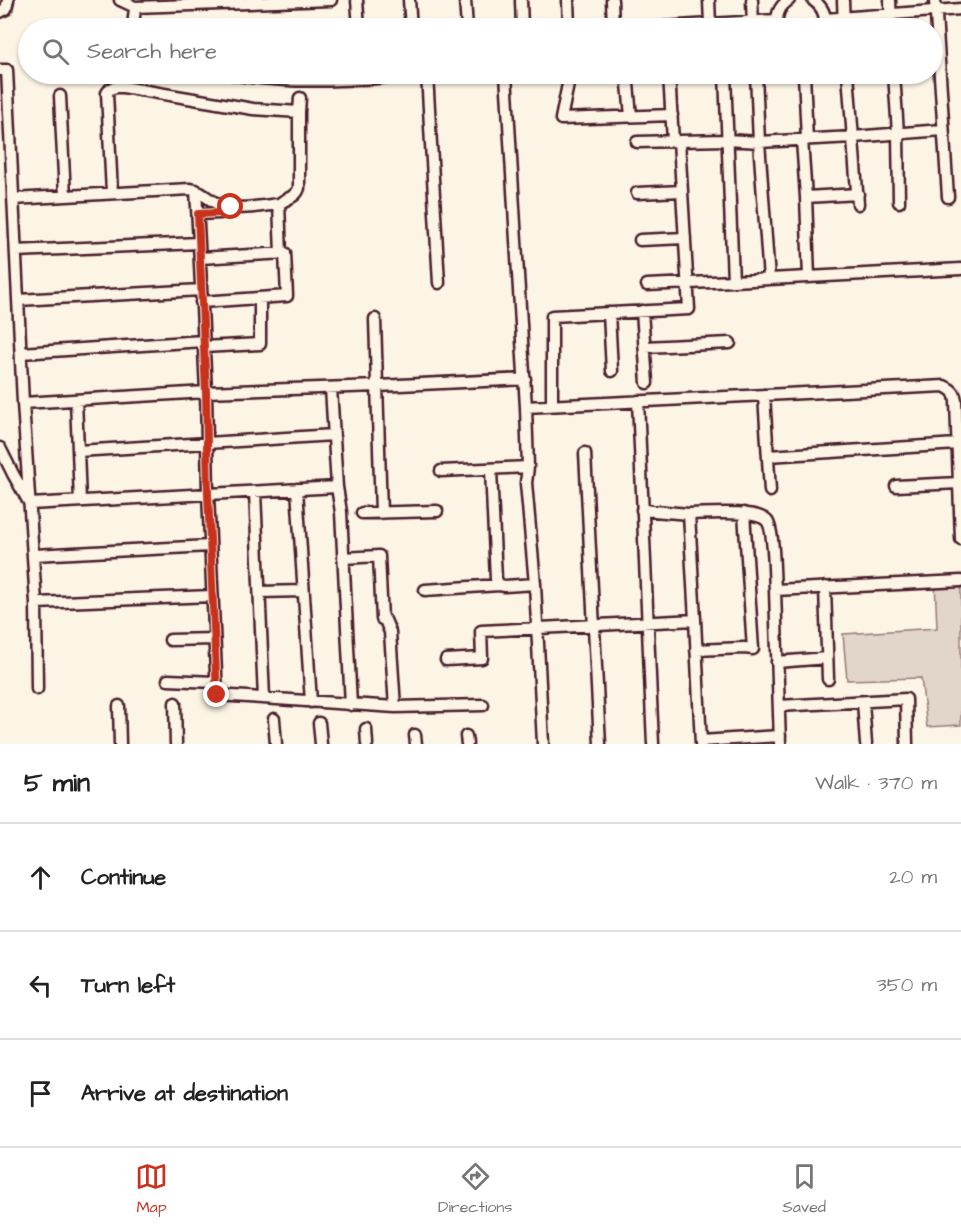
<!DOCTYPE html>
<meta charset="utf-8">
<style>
body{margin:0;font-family:"Architects Daughter",sans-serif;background:#f6f6f6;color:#222}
.stop{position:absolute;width:18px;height:18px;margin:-14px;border:4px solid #c8321e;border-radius:50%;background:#fff}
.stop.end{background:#c8321e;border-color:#fff;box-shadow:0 2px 6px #0008}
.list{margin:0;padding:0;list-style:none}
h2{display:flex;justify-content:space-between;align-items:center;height:78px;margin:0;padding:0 24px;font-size:26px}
h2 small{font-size:20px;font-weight:400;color:#767676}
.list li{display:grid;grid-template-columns:39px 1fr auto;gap:18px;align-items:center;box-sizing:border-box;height:108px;padding:0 24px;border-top:2px solid #e0e0e0}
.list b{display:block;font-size:22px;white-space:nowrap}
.list em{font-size:20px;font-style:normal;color:#767676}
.icon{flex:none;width:33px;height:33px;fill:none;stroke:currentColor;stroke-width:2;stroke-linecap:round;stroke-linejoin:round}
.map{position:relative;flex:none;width:961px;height:744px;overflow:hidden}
.search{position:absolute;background:#fff;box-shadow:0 2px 4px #0004;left:18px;right:18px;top:18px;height:66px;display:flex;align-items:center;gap:15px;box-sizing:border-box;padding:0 21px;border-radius:33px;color:#767676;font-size:22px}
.sheet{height:402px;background:#fff}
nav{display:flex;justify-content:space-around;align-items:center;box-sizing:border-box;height:84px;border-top:2px solid #e0e0e0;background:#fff;font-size:16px;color:#767676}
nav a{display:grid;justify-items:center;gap:3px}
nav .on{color:#c8321e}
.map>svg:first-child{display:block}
.green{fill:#e2d5ca;stroke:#967a7a;stroke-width:1.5}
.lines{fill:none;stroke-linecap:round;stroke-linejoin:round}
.minor-casing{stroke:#4a1f2b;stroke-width:15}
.minor{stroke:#fcf5e5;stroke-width:10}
.route{stroke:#c8321e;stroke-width:8}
</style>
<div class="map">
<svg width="961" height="744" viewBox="0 0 961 744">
<rect width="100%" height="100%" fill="#fcf5e5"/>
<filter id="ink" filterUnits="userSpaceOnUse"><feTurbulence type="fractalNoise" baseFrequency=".0167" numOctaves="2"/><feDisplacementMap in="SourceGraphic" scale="12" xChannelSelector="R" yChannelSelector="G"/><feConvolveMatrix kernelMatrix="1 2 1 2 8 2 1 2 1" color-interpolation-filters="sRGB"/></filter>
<g filter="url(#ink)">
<path class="green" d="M961,581V725L927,727L921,678L847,680L843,634L937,628L935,582Z"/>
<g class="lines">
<defs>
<path id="minor" d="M120,0L135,7L331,0
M357,0L359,28
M409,0L411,28
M465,0L467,28
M521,0L522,28
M568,0L569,28
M612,0L613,28
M709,0L710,24L776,20
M752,0L753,28
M813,0C823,7 827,16 824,28
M843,0L844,28
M890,0L891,28
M935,0L948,197
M0,12L6,9L8,0
M825,19L961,9
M664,27L710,24
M133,28L135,7
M777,28C776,16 778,7 789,0
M0,70H7L23,403L36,603L37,689
M232,74C298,86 364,79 431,74
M427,74L439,283
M506,74L526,407
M570,74L561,119L672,115
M669,74L673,141
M756,74L759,142L769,279
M804,74L807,140
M848,74L858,204
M894,74L898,133L899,202
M628,84L631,116
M60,96L65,196
M802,140L806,197
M637,142L679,141
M196,190L199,243
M112,193L107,93L110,89L116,87H123L253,109L299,112L300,98
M637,193L682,191
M13,199L190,189C201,190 209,201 220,205C237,211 260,206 279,204C286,198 296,198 299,188V112
M279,204L281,254
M198,214L220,213L231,207
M640,240L685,238
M16,251L199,243L206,392L208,494L217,695L395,707L483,705
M200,258L285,253L287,296L201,302
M809,277L806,197L858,194
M733,281L961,269
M647,285L733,281L725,74
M18,300L201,290
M642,311L647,383
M609,313L612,371
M375,319L381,513
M203,347L260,344V298
M645,347L730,343
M21,353L203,341
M331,388L337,487L341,512L351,705
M764,395L770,491
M76,400L80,501
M638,401L653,744
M23,403L206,392L378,386L525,379
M552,405V316L689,309L679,141L727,140L759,142L853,137L942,130
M0,448L13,474L30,504L337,487
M78,451L333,435
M585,453L600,744
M768,456L957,444
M491,470L496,579L499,585L505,586L535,584
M441,471L528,467
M896,486L959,483
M297,489L311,702
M255,492L264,698
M642,510L689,514L695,620
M362,513L437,511
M689,514C705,514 756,509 767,521C774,529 774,576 775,590
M34,555L210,546
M343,558L379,556L382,619L385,620L390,632L395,707
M825,587L828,679
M425,590L499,585
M260,592L303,591
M36,603L212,596
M170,640L214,639
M696,650L744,648L753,649L744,513
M446,660L482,658L481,631L695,620L701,744
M777,662L827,658
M168,680L215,682
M863,702L866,744
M175,703L176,744
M119,706L120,744
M779,706L906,699L907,744
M274,719L276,744
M319,723L321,744
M366,729L367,744
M415,735L416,744
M466,736L467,744
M701,741L780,736
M543,744L535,584L526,483L528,467L526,407L944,386C952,390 955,392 956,401L961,539
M780,744L775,590L961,581"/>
</defs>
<use href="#minor" class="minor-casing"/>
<use href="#minor" class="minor"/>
</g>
</g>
<g class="lines" filter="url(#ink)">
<path class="route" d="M217,695L208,494L206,392L198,214L220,213L231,207"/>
</g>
</svg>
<div class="stop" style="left:231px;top:207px"></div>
<div class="stop end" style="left:217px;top:695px"></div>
<div class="search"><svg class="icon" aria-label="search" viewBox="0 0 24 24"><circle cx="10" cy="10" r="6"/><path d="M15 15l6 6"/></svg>Search here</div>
</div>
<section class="sheet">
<h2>5 min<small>Walk · 370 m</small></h2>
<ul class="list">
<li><svg class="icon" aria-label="ahead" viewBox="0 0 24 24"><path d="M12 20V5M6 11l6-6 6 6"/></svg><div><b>Continue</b></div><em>20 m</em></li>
<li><svg class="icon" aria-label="left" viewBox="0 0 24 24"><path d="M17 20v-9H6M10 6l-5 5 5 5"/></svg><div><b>Turn left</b></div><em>350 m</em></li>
<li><svg class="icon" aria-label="arrive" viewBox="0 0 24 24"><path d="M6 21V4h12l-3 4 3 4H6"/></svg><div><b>Arrive at destination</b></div></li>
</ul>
</section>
<nav>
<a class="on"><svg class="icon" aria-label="map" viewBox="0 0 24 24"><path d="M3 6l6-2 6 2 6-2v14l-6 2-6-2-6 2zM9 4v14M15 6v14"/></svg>Map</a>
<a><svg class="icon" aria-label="directions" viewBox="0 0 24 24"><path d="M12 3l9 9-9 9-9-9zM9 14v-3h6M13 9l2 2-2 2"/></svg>Directions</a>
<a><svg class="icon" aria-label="saved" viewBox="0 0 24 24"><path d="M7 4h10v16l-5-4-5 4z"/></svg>Saved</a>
</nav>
